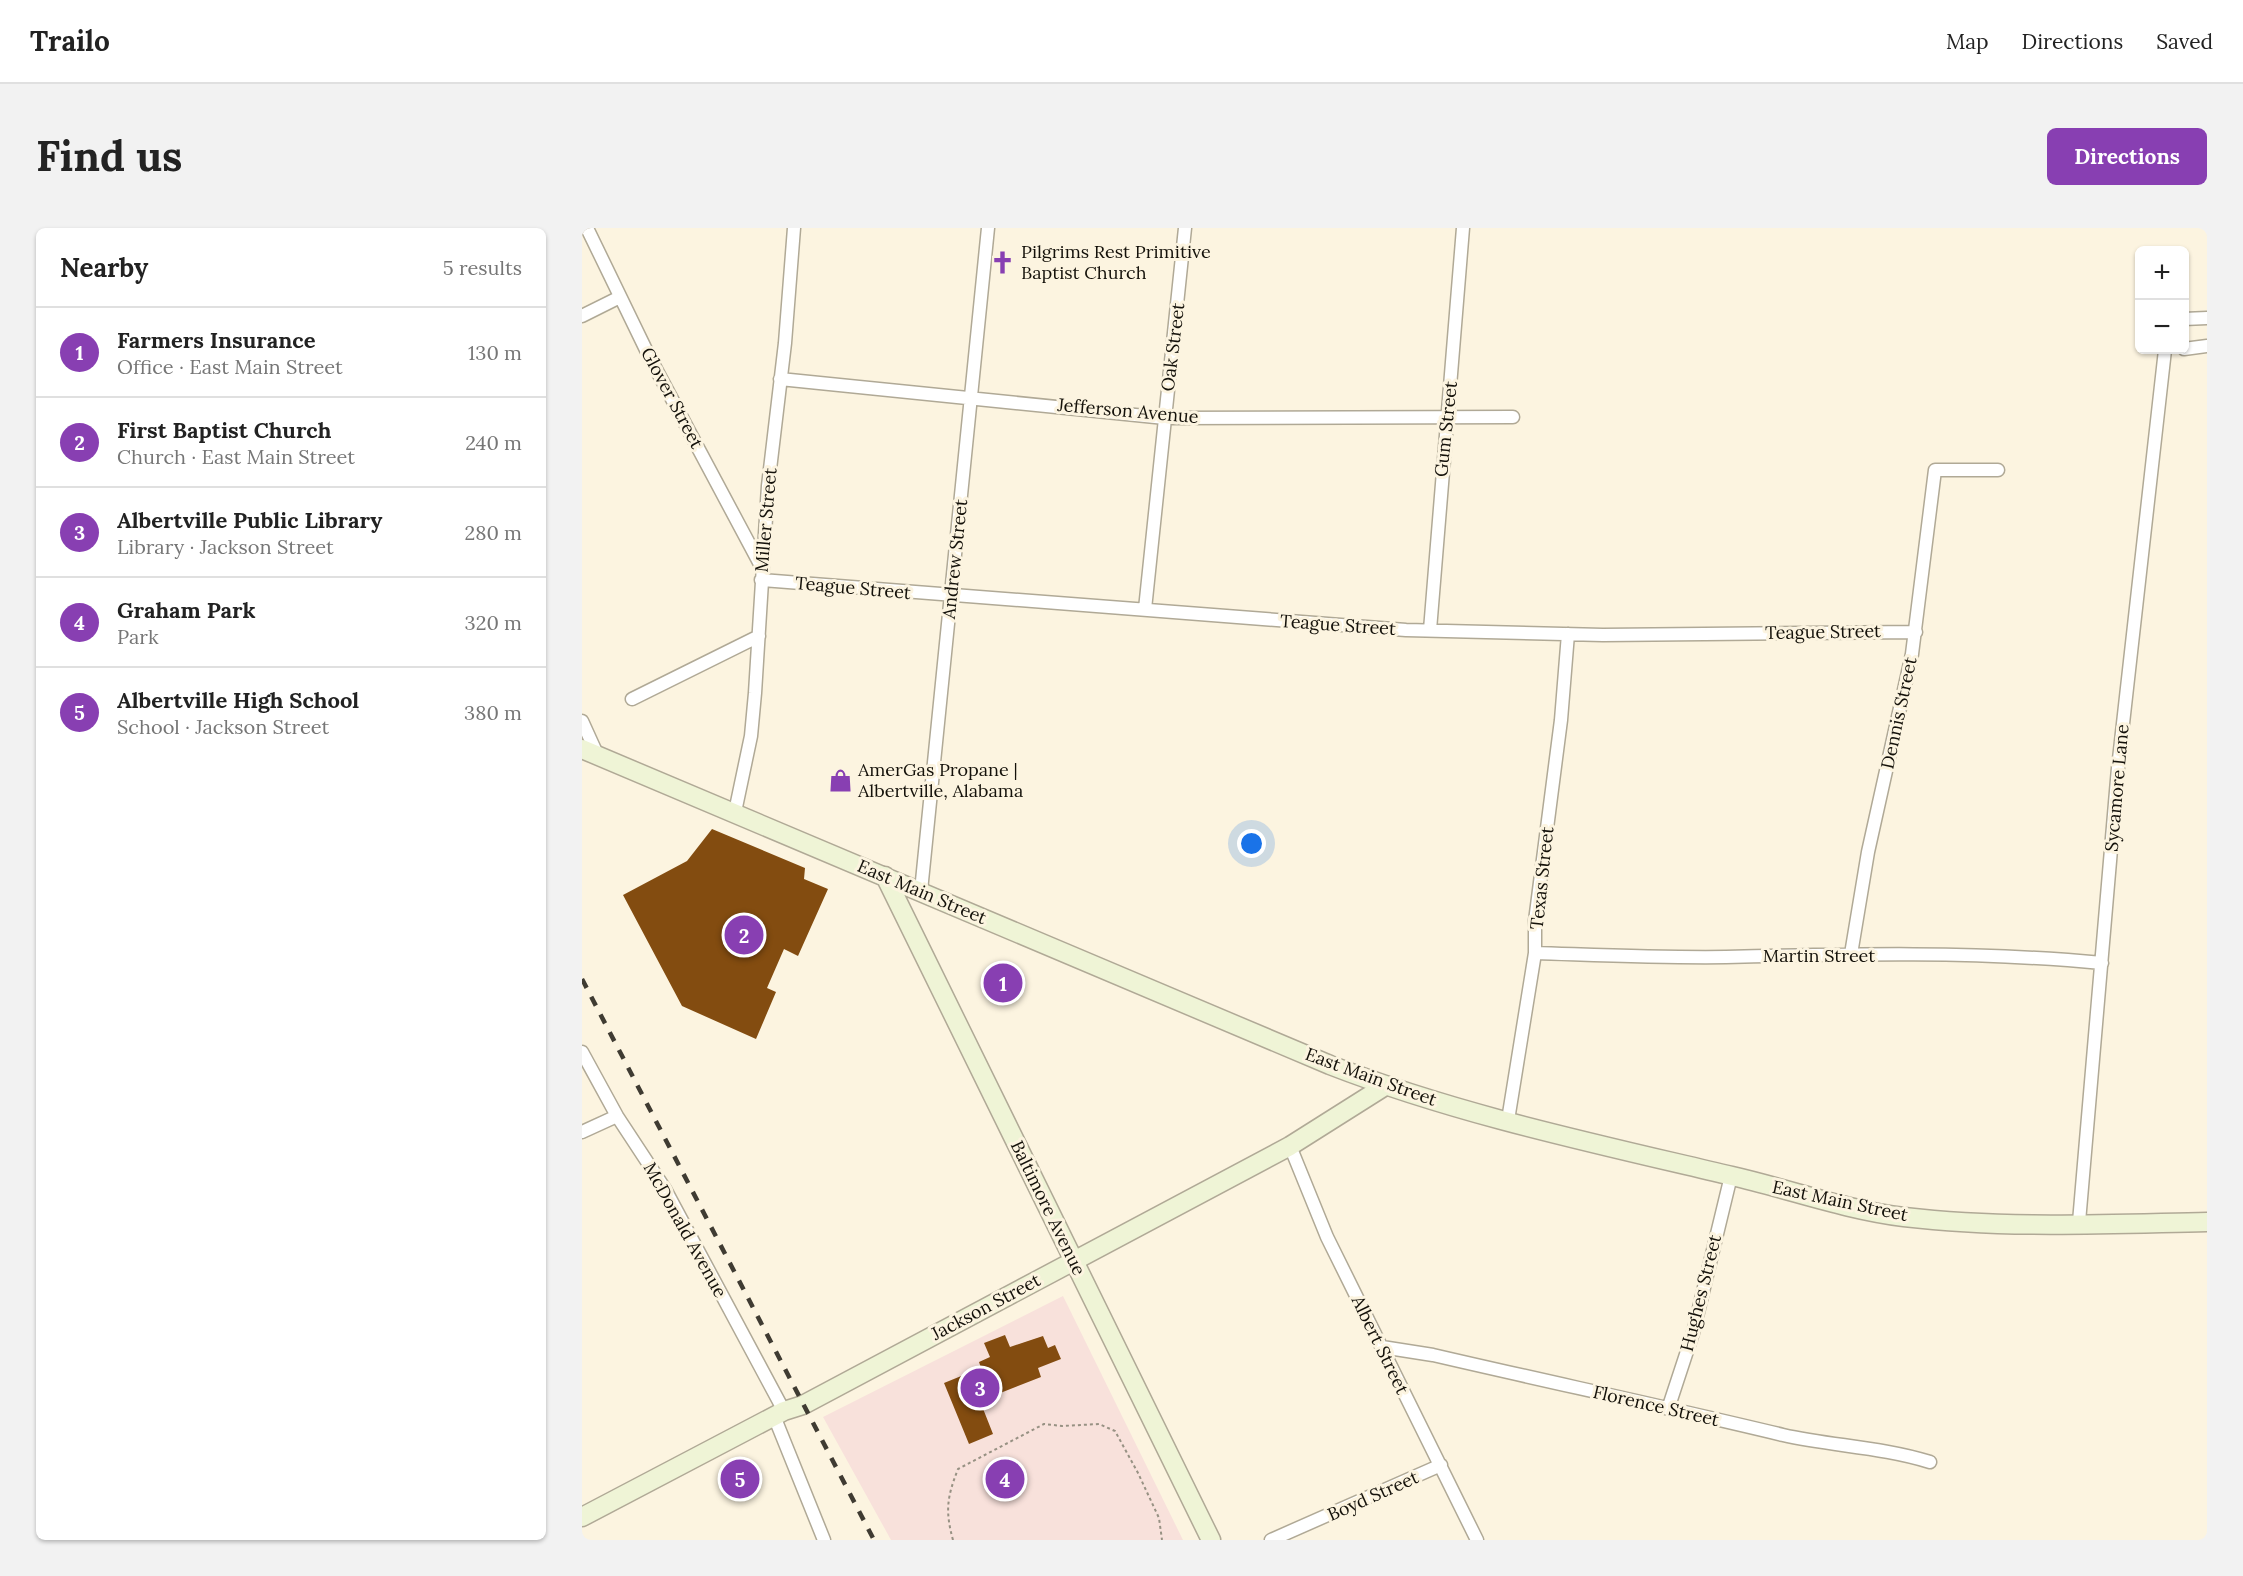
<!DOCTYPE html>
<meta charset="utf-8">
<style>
body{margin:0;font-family:Lora,serif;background:#f2f2f2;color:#222}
.controls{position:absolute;right:18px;top:18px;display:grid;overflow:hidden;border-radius:9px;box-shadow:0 2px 4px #0004}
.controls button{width:54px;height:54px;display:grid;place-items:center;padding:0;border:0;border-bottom:2px solid #e0e0e0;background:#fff;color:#222;font:30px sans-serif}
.you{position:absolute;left:670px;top:616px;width:21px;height:21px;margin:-15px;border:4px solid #fff;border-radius:50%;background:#1a73e8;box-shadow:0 0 0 9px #1a73e833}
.badge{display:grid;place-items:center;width:39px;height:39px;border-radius:50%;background:#883fb2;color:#fff;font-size:20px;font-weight:700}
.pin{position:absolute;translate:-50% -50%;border:3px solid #fff;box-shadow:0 2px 6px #0006}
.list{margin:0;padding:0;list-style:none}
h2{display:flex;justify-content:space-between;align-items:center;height:78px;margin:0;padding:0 24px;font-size:26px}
h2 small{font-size:20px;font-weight:400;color:#767676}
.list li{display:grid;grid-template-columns:39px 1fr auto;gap:18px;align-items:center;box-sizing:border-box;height:90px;padding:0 24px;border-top:2px solid #e0e0e0}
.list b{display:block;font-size:22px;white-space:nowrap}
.list p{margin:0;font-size:20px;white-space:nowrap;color:#767676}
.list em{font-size:20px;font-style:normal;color:#767676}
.map{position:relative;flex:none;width:1625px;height:1312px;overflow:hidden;border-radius:9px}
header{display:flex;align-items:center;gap:36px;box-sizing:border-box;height:84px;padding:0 30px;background:#fff;border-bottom:2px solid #e0e0e0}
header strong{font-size:28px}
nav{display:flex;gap:33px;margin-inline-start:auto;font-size:21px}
.intro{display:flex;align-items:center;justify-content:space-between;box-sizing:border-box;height:144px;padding:0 36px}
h1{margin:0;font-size:42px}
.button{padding:15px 27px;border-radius:9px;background:#883fb2;color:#fff;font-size:21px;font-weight:700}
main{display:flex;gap:36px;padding:0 36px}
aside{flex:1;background:#fff;border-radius:9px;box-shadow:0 2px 4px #0004}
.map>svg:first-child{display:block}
.green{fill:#f8e1db}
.building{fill:#834c10}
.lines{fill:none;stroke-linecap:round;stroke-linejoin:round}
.street-casing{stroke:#b0a996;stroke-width:15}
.secondary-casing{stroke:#b0a996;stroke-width:21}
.path{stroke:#979183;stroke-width:2;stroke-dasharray:3 3;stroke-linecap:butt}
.street{stroke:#fff;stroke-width:12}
.secondary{stroke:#eff4d6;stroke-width:18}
.rail{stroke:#3f3b32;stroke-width:4.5;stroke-dasharray:10 10;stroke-linecap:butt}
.labels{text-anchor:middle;stroke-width:6;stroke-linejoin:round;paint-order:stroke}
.poi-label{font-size:18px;fill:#14110a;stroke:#fcf4e0;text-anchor:start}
.street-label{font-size:18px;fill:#14110a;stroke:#fcf4e0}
</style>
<header>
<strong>Trailo</strong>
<nav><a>Map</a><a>Directions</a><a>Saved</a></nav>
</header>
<div class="intro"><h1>Find us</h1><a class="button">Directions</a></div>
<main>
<aside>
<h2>Nearby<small>5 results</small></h2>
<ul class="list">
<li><span class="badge">1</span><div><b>Farmers Insurance</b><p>Office · East Main Street</p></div><em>130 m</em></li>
<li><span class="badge">2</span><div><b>First Baptist Church</b><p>Church · East Main Street</p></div><em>240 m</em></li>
<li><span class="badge">3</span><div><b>Albertville Public Library</b><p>Library · Jackson Street</p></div><em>280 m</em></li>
<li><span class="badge">4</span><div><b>Graham Park</b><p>Park</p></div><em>320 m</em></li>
<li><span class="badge">5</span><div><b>Albertville High School</b><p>School · Jackson Street</p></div><em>380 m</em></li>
</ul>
</aside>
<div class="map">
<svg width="1625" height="1312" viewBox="0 0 1625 1312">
<rect width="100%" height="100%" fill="#fcf4e0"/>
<path class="green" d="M481,1068L601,1312H309L241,1189Z"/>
<path class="building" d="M130,601L223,640L222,651L246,661L216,728L202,721L185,760L194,764L174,811L100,778L41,667L105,633Z
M423,1107L428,1119L461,1108L466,1120L473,1117L479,1131L456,1140L459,1149L398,1173L411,1206L387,1216L362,1155L399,1140L397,1134L408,1129L402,1115Z"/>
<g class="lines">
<defs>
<path id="street" d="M5,0L67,128L179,338
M0,88L38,69
M1602,91L1625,90
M1602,121L1625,118
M198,151L583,190L931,189
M179,352L824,402L1021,407L1334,404
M563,381L603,0
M848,402L881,0
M50,471L177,408
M0,493L15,526
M153,584L169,508L173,465L186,258L203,115L212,0
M339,663L406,0
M953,725C1017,727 1081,730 1144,729C1269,726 1395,723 1520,735
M1269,726L1286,624L1330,426L1353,242H1416
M0,824L35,888L83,961L202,1183
M926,892L953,725V693L979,492L986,406
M0,904L35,888
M708,918L745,1009L895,1312
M1497,994L1536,540L1583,122
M800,1119L851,1127C967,1154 1085,1179 1201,1207C1250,1218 1300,1219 1348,1234
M1086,1181L1111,1105L1149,948
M192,1188L242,1312
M689,1312L859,1237"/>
<path id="secondary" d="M0,521L748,837C877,887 1015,916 1150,948C1207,961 1264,982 1322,989C1423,1001 1524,996 1625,994
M303,648L629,1312
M0,1289L202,1183L221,1177L708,918L803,858"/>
</defs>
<use href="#street" class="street-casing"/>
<use href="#secondary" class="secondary-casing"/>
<path class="path" d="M371,1312C363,1283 365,1269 376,1241L462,1196L480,1198L517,1196L533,1203L556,1245L577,1290L580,1312"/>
<use href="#street" class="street"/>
<use href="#secondary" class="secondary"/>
<path class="rail" d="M0,751L292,1312"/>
</g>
<defs>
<symbol id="church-bare" viewBox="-9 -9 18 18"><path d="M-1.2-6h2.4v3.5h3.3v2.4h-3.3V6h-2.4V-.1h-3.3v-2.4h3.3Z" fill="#883fb2" stroke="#fcf4e0" stroke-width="2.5" paint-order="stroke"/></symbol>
<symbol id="shop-bare" viewBox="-9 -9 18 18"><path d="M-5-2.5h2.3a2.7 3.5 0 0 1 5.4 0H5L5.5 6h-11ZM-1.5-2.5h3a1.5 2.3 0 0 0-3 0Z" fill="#883fb2" stroke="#fcf4e0" stroke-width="2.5" paint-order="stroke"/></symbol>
</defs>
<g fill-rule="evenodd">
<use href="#church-bare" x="404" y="18" width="33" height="33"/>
<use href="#shop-bare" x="242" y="536" width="33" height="33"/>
</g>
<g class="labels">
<g class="poi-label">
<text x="439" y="30">Pilgrims Rest Primitive<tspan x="439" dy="21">Baptist Church</tspan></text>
<text x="276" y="548">AmerGas Propane |<tspan x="276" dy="21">Albertville, Alabama</tspan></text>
</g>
<g class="street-label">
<text transform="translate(591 119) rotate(-83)" y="6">Oak Street</text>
<text transform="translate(90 170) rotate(62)" y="6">Glover Street</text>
<text transform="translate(546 183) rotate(5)" y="6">Jefferson Avenue</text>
<text transform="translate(864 201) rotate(-84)" y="6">Gum Street</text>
<text transform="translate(184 292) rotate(-85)" y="6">Miller Street</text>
<text transform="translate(373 331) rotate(-84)" y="6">Andrew Street</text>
<text transform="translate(271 360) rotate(5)" y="6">Teague Street</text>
<text transform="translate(756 397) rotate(4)" y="6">Teague Street</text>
<text transform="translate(1241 404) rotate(-1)" y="6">Teague Street</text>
<text transform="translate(1317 485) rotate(-78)" y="6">Dennis Street</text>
<text transform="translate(1535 560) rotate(-85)" y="6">Sycamore Lane</text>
<text transform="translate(960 650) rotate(-84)" y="6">Texas Street</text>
<text transform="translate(340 664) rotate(23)" y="6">East Main Street</text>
<text x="1237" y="734">Martin Street</text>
<text transform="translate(789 849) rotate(20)" y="6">East Main Street</text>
<text transform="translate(1258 973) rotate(12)" y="6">East Main Street</text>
<text transform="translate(466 980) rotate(64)" y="6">Baltimore Avenue</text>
<text transform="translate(103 1002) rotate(61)" y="6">McDonald Avenue</text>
<text transform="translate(1119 1065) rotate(-76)" y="6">Hughes Street</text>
<text transform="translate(404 1079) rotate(-28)" y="6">Jackson Street</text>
<text transform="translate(798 1117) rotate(64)" y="6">Albert Street</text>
<text transform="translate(1074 1178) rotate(13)" y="6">Florence Street</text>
<text transform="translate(791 1268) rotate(-24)" y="6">Boyd Street</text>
</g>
</g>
</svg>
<div class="controls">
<button>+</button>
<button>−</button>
</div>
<div class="you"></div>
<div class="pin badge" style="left:421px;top:755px">1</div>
<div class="pin badge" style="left:162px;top:707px">2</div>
<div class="pin badge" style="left:398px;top:1160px">3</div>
<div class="pin badge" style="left:423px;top:1251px">4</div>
<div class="pin badge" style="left:158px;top:1251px">5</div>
</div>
</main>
